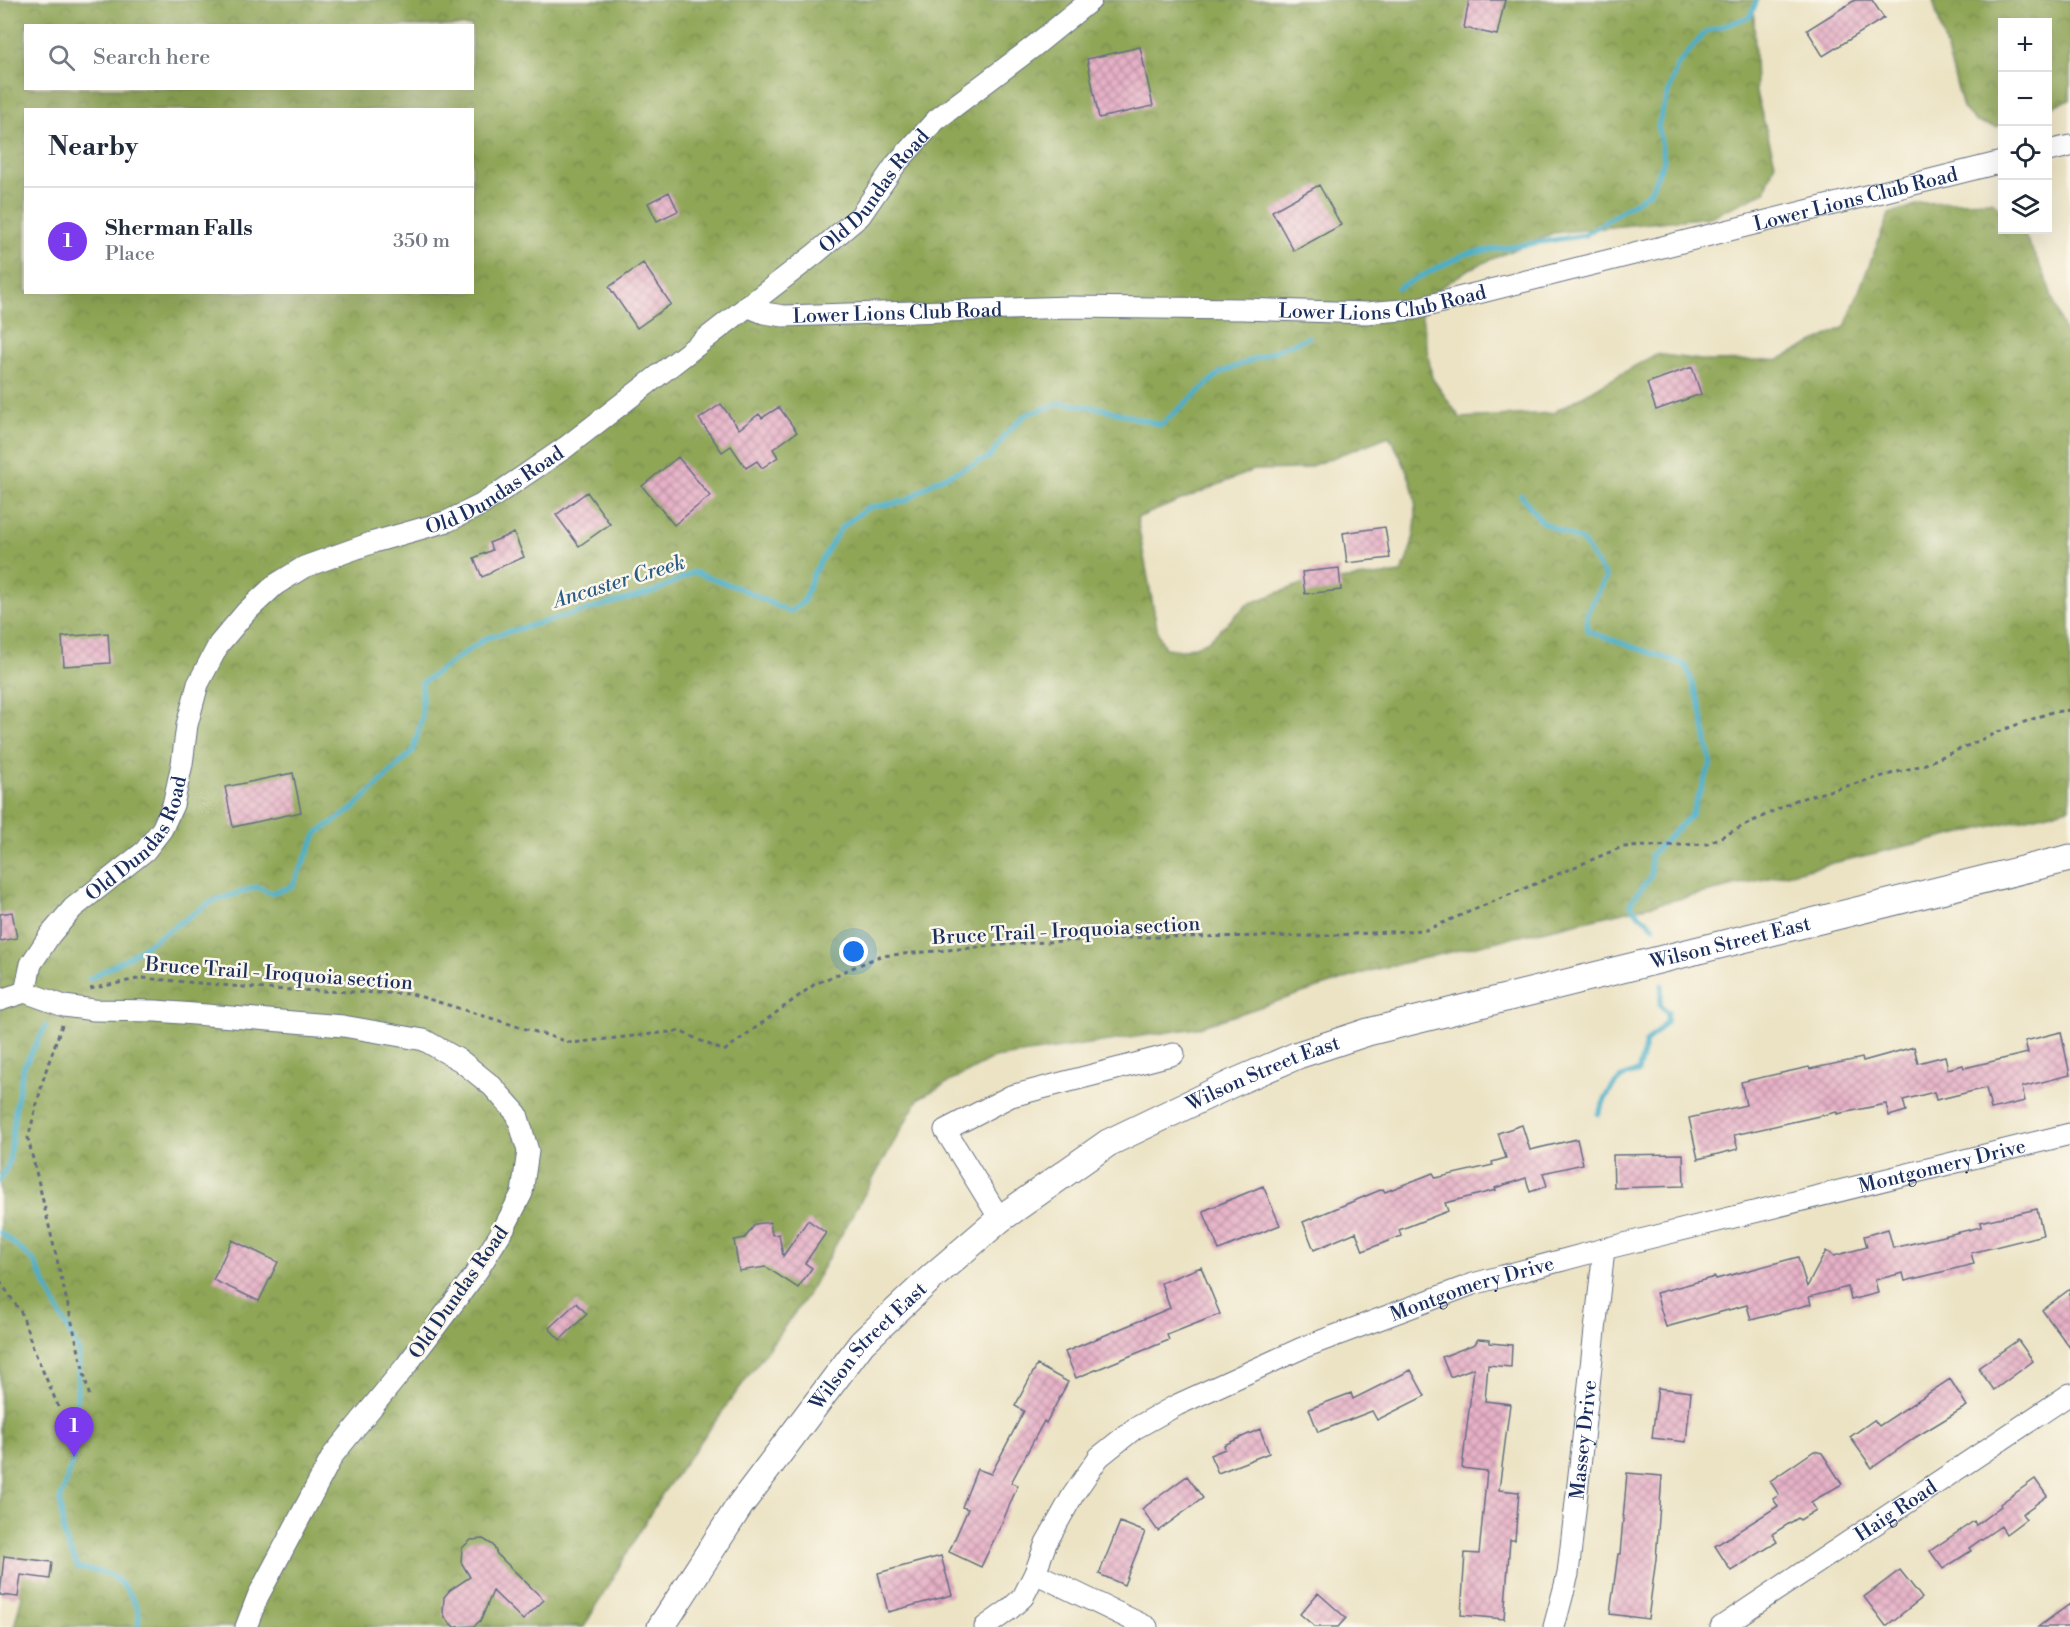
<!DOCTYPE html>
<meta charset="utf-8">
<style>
body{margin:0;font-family:"Libre Bodoni",serif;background:#f6f6f7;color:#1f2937}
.controls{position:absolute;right:18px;top:18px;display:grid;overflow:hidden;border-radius:0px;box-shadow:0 6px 24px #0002}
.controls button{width:54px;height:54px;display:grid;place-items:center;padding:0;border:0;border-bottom:2px solid #e0e1e3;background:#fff;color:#1f2937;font:30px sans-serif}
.you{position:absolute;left:854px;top:952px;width:21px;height:21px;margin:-15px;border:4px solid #fff;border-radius:50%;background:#1a73e8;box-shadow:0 0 0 9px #1a73e833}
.badge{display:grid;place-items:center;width:39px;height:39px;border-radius:50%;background:#7c3aed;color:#fff;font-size:20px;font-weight:700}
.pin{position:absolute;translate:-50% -50px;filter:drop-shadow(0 2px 3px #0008)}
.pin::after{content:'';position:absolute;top:32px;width:21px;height:18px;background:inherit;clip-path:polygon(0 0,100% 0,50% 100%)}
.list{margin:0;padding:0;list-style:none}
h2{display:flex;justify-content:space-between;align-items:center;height:78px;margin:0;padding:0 24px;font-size:26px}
h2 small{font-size:20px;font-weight:400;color:#747a83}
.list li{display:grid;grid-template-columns:39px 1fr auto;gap:18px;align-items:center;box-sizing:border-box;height:108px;padding:0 24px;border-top:2px solid #e0e1e3}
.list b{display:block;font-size:22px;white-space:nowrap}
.list p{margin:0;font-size:20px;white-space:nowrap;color:#747a83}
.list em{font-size:20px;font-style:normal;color:#747a83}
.icon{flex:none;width:33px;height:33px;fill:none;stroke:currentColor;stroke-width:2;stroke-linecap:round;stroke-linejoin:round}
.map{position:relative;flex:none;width:2070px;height:1627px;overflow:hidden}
.search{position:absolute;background:#fff;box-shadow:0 6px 24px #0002;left:24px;top:24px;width:450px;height:66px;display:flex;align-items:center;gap:15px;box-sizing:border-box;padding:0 21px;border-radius:0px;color:#747a83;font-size:22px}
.panel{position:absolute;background:#fff;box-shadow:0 6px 24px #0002;left:24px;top:108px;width:450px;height:186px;border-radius:0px}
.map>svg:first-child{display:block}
.forest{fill:url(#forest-crowns);stroke:#556a5a;stroke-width:1.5;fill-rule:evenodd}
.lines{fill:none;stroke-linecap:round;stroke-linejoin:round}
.stream{stroke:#4aafc9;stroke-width:5}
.building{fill:url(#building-cross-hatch)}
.minor-casing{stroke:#646e82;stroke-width:23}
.major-casing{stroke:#646e82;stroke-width:29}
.path{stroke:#646e82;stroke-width:3;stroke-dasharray:4.5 4.5;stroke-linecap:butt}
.minor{stroke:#fff;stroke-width:21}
.major{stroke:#fff;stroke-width:27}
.labels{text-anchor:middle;stroke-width:5;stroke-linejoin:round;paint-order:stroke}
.street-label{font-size:20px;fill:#1b2f5e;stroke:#fbf7ec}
.water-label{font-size:21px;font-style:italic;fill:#2b5c83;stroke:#fbf7ec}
</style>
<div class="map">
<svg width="2070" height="1627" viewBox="0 0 2070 1627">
<defs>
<pattern id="forest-crowns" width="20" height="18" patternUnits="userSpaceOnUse" patternTransform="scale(1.5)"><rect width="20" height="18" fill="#8fa657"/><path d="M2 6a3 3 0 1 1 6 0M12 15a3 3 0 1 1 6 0" fill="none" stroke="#74884b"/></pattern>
<pattern id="building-cross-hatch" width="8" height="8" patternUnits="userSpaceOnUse" patternTransform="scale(1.5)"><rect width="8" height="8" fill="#e7b1c6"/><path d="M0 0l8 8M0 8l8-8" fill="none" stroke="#ba90a4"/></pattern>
</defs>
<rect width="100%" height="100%" fill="#fbf7ec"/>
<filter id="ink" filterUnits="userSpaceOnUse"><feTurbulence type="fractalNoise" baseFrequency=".0167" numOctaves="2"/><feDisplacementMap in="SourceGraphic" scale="12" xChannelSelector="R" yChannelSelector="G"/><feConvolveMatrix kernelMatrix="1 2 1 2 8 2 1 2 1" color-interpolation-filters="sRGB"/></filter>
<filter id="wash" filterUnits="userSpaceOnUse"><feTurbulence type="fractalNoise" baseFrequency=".008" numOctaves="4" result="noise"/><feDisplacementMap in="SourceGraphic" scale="24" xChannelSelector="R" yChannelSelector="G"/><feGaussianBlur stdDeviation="1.35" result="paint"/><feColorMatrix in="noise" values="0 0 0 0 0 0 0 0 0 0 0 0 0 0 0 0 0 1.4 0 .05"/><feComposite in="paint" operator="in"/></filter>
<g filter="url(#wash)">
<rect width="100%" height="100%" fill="#ece3c4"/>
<path class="forest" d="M0,0H1756L1754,14L1756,93L1775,162L1765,192L1710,217L1553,233L1469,269L1427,297L1421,311L1432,378L1460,418L1553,413L1656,354L1708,361L1778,360L1845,327L1889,214L1921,203L1992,201L2002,210V230H2022L2044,273L2065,334L2070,345V808L1373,970L1196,1028L994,1058L919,1098L806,1297L660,1497L584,1627H14L22,1595L4,1580H0ZM26,26H472V88H26ZM26,110H472V292H26ZM1389,436C1418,484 1426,520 1401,573L1302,584L1248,604L1207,642L1183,650L1165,648L1158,633L1137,518L1254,470L1303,469Z
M1933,0H2070V100L2048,108V22H2002V124L1996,127L1976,122L1963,108Z"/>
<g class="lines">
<path class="stream" d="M1398,288L1465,254L1585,235L1650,192L1664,160L1658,125L1677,66L1705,32L1750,17L1757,0
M1521,495L1542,522L1583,542L1606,578L1587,612V631L1686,665L1700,705L1711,764L1691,815L1651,855V876L1630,903C1637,916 1644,917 1654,927
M89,979L127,958L211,902L257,887L271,893L292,887L317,833L354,808L413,751L422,718V683L486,638L656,591L694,572L741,589L790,612L804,601L814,572L841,528L867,508L906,501L935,481L990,457L1006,434L1025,415L1061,403L1100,408L1161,425L1220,373L1309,337
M1598,1114C1608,1094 1614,1075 1638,1072L1646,1042L1667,1021L1668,1012L1660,1005L1662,985
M0,1181L9,1163L15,1111L23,1068L46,1026
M0,1232L34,1261L79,1352L74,1457L60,1500L64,1536L78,1568C106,1572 118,1573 133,1600C140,1612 140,1613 138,1627"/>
</g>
<g id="blocks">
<path class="building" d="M1469,0H1505L1497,35L1464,28Z
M1855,0H1872L1884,18L1823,56L1807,30Z
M1140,47L1153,106L1099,118L1087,59Z
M1319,185L1341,225L1294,251L1272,211Z
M669,192L678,211L657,221L648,203Z
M643,263L671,304L637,328L609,287Z
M1692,367L1701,394L1656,410L1647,383Z
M721,404L739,429L759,414L762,418L779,407L797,432L773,449L778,457L762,468L757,461L746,468L731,446L722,452L699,419Z
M678,457L710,496L674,525L642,486Z
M587,492L610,524L579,546L556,515Z
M1385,527L1390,558L1347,563L1343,533Z
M514,533L524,557L493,570L491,573L482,577L474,558L492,550L489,543Z
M1339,568L1341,590L1305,594L1302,572Z
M108,633L110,663L64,666L62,637Z
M293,773L301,812L233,827L225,787Z
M12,912L17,938L0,941V914Z
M2061,1032L2070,1075L2022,1087L2025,1101L1991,1109L1986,1088L1936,1100L1934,1092L1903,1100L1906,1111L1889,1116L1886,1104L1837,1114V1112L1734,1135L1738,1149L1698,1159L1689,1118L1746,1105L1741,1082L1809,1067L1810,1069L1862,1058L1863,1061L1914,1047L1918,1063L1945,1056L1948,1069L1963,1065L1964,1068L2028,1053L2025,1041Z
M1522,1125L1530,1150L1577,1139L1583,1164L1543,1173L1547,1186L1530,1192L1526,1178L1495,1188L1496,1190L1445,1203L1448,1211L1399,1230L1401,1236L1363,1251L1356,1232L1314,1250L1303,1222L1383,1189L1385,1192L1433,1173L1436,1178L1493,1165L1492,1162L1506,1158L1498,1133Z
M1683,1154L1684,1186L1614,1188L1613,1155Z
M1263,1186L1280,1225L1219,1250L1203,1211Z
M2037,1209L2043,1235L1971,1253L1974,1264L1905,1281L1903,1273L1875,1280L1878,1293L1851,1300L1848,1287L1809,1297L1811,1304L1751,1320L1747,1305L1666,1327L1656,1293L1715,1277L1716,1279L1798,1257L1807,1287L1826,1251L1834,1256L1867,1247L1864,1236L1888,1229L1893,1248L1981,1227L1980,1222Z
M808,1220L826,1233L805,1263L812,1268L798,1288L766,1267L739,1271L734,1240L745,1238L755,1224L770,1222L772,1235L779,1234L783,1256Z
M232,1240L278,1262L259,1301L213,1280Z
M1201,1267L1220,1314L1167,1335L1169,1340L1076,1378L1065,1352L1170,1308L1161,1283Z
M2070,1289V1348L2042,1310Z
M576,1303L587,1314L560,1340L549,1328Z
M1478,1339L1490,1340V1343L1512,1345L1511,1367L1488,1365L1485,1401L1510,1404L1499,1490L1519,1492L1515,1540H1510L1504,1619L1461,1615L1465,1553L1479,1554L1487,1471L1462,1468L1474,1368L1450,1377L1442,1357L1475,1344Z
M2018,1340L2033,1361L1994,1390L1978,1368Z
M1037,1365L1068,1382L1046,1423L1044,1421L1011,1483L1018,1485L1002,1523L981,1567L949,1552L968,1509L962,1507L977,1469L991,1474L1024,1411L1015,1406Z
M1411,1370L1425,1396L1377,1420L1372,1411L1318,1432L1309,1409L1351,1393L1353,1399Z
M1950,1379L1967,1406L1916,1437L1872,1468L1850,1437L1874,1420L1879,1426Z
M1658,1388L1691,1392L1686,1442L1652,1438Z
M1260,1429L1269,1453L1218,1473L1210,1455L1225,1449L1224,1445Z
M1814,1451L1822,1453L1842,1484L1811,1502L1816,1510L1800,1520L1798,1518L1772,1534L1777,1542L1731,1571L1715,1546L1778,1506L1773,1499L1779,1495L1770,1481Z
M1627,1473L1662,1476L1656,1559L1648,1619L1610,1614L1618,1554H1620Z
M1187,1476L1203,1498L1158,1531L1142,1509Z
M2035,1479L2047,1496L2022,1514L2026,1519L2006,1534L2001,1526L1969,1548L1971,1551L1943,1569L1930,1551L1974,1521L1976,1525L2001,1506L2000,1504Z
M1120,1522L1145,1532L1124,1585L1099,1574Z
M483,1539L493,1545L497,1554L544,1600L523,1620L493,1591L481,1620L474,1626L454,1627L446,1619L443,1612L444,1597L450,1590L470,1577L461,1562L462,1548L471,1540Z
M4,1556L52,1562L50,1579L21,1575L18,1597L0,1595Z
M941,1556L952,1595L888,1612L878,1573Z
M1900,1570L1922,1598L1886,1626L1864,1597Z
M1318,1593L1346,1618L1338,1627H1315L1300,1614Z
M2070,1604V1627H2038Z"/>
</g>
</g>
<g filter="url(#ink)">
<use href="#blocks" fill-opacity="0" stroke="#646e82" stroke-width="1.5"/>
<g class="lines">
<defs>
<g id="minor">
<path d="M2048,151L2070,146"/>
<path id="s1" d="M747,306L764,313L784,316L1069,307L1243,309L1366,313L1414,309L2002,162"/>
<path id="s2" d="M25,992L31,964L50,935L73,908L145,851L162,829L173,805L182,764L187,725L198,684L219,644L246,612L275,585L304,567L374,542L448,521L481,505L566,447L815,254L860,216L896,164L936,120L1033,47L1091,0"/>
<path d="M25,992L64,1006L94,1010L156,1011L343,1026L424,1040L461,1061L492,1086L517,1114L528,1151L522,1193L504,1228L474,1276L405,1367L333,1455L273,1568L258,1596L246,1627"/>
<path d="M0,1000L25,992"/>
<path d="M1000,1219L945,1130L1011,1096L1174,1054"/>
<path d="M1035,1573L1147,1627"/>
<path id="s3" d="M985,1627L1010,1609L1023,1597L1035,1573L1046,1543L1073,1495L1099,1457L1134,1429L1177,1405L1302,1348L1473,1284L1604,1249L2070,1134"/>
<path id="s4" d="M1554,1627L1568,1574L1604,1249"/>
<path id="s5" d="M1721,1627L2070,1394"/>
</g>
<g id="major">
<path id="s6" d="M661,1627L740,1505L862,1343L931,1278L1000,1219L1108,1143L1231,1084L1298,1055L1368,1032L2070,858"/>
</g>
</defs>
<use href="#minor" class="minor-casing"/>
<use href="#major" class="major-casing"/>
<path class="path" d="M90,989L142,978L266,989L412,994L572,1043L679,1031L724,1051L815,984L880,956L1027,943L1145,937L1318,936L1426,930L1622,847L1707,844L1796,800L1923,765L2008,728L2052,712L2070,710
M62,1025L45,1073L28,1138L90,1398
M0,1281L22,1314L33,1348L59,1408"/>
<use href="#minor" class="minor"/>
<use href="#major" class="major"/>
</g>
</g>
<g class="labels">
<g class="street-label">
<text dy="7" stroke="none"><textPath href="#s2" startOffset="1222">Old Dundas Road</textPath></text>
<text dy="7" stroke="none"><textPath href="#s1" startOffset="1124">Lower Lions Club Road</textPath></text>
<text dy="7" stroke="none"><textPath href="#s1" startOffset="638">Lower Lions Club Road</textPath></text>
<text dy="7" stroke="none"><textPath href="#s1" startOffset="152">Lower Lions Club Road</textPath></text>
<text dy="7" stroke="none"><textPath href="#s2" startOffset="736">Old Dundas Road</textPath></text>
<text dy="7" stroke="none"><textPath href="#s2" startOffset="196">Old Dundas Road</textPath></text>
<text transform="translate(1066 930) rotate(-3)" y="7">Bruce Trail - Iroquoia section</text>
<text dy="7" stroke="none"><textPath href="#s6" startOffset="1322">Wilson Street East</textPath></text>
<text transform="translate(279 973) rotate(4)" y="7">Bruce Trail - Iroquoia section</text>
<text dy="7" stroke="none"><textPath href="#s6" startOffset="836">Wilson Street East</textPath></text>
<text dy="7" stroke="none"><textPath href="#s3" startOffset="1106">Montgomery Drive</textPath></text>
<text dy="7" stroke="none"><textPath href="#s3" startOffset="620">Montgomery Drive</textPath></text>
<text transform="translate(458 1292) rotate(-55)" y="7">Old Dundas Road</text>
<text dy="7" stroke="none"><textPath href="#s6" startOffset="350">Wilson Street East</textPath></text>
<text dy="7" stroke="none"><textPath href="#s4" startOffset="190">Massey Drive</textPath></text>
<text dy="7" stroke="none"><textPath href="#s5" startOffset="210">Haig Road</textPath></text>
</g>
<g class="water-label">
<text transform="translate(619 581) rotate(-17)" y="7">Ancaster Creek</text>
</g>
</g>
</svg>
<div class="controls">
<button>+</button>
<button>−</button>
<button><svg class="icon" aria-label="locate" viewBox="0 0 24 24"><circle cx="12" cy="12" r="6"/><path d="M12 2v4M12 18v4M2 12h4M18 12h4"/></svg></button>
<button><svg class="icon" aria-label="layers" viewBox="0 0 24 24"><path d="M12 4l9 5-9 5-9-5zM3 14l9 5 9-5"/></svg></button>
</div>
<div class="you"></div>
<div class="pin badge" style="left:74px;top:1457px">1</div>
<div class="search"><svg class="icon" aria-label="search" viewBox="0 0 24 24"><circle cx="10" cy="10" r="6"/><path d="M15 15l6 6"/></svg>Search here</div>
<section class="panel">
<h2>Nearby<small></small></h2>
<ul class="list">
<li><span class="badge">1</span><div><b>Sherman Falls</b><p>Place</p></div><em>350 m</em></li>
</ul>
</section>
</div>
